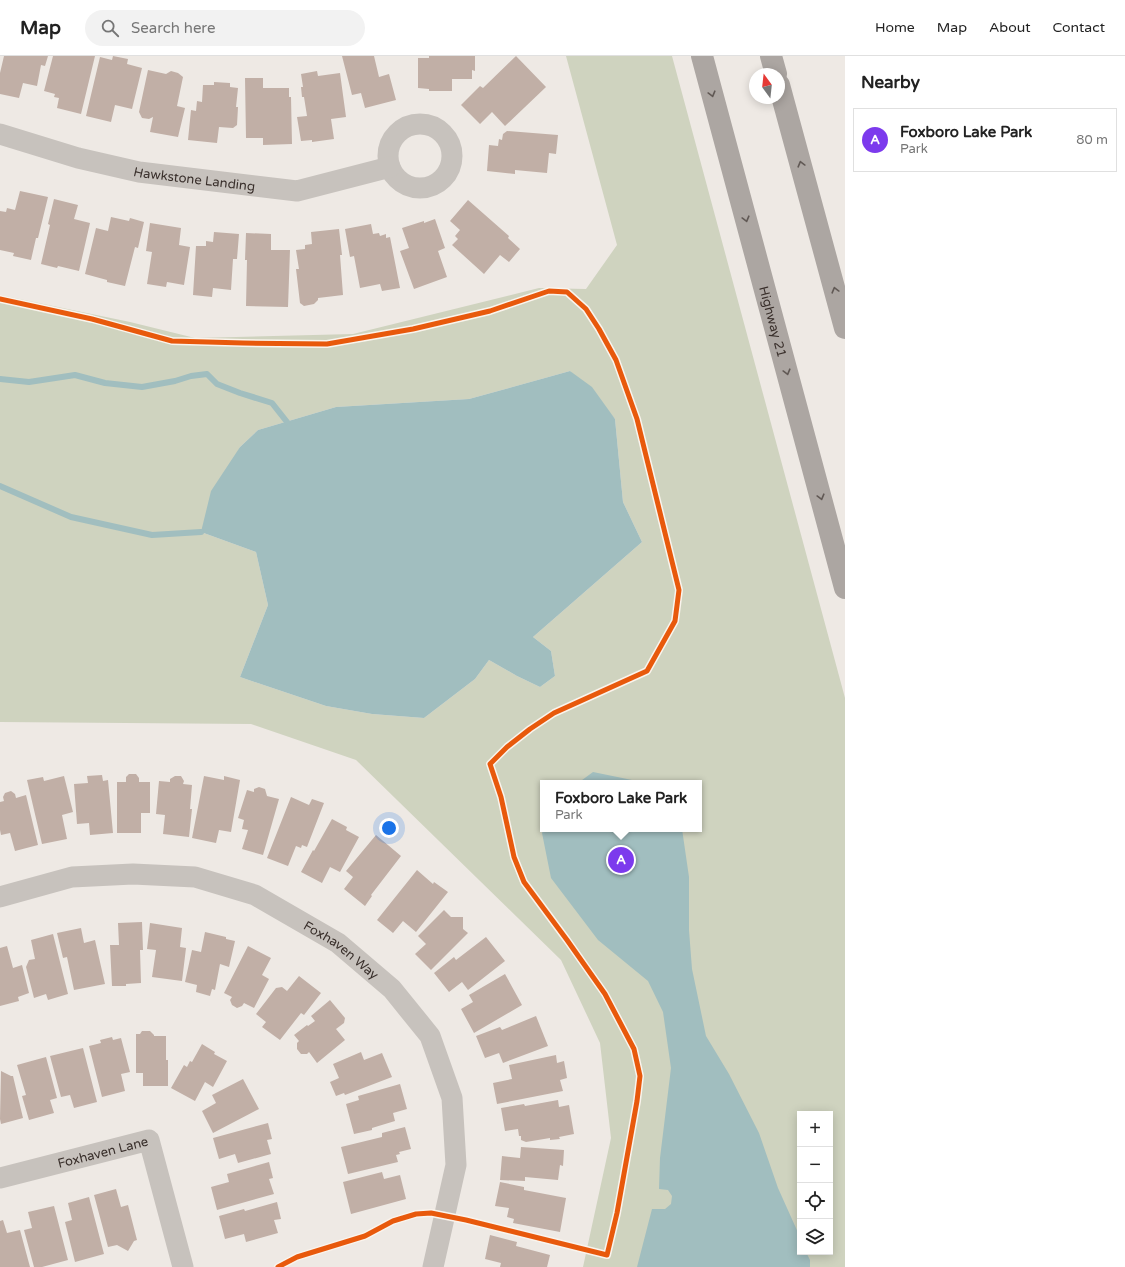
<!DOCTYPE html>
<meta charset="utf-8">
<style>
body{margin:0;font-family:"Varela Round",sans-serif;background:#f2f2f2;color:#222}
.controls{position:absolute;right:12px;bottom:12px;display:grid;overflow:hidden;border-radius:0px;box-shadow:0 2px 10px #0003}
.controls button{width:36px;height:36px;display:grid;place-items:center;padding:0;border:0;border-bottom:1px solid #e0e0e0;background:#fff;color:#222;font:20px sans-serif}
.compass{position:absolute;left:749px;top:12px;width:36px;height:36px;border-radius:50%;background:#fff;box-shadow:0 2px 10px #0003;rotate:345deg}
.you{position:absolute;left:389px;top:772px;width:14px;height:14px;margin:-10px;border:3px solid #fff;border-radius:50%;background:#1a73e8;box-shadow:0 0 0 6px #1a73e833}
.badge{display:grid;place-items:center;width:26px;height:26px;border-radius:50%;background:#7c3aed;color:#fff;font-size:13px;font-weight:700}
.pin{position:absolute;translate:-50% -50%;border:2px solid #fff;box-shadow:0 1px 4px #0006}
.popup{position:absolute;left:540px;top:724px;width:162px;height:52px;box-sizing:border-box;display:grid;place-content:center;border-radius:0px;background:#fff;filter:drop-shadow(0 1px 3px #0005);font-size:13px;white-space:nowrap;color:#767676}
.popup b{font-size:15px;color:#222}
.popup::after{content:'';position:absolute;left:50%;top:100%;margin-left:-8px;border:8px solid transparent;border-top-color:#fff}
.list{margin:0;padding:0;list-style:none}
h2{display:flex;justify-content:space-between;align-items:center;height:52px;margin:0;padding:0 16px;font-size:17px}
h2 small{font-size:13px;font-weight:400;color:#767676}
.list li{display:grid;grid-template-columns:26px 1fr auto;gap:12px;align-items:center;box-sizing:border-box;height:64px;margin:0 8px 8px;padding:0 8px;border:1px solid #e0e0e0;border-radius:0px}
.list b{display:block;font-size:15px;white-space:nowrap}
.list p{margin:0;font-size:13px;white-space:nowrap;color:#767676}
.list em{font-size:13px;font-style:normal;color:#767676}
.icon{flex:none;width:22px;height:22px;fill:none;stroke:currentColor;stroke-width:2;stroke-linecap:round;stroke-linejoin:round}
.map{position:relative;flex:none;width:845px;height:1211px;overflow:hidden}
header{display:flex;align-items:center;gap:24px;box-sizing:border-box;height:56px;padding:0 20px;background:#fff;border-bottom:1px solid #e0e0e0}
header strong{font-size:19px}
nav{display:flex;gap:22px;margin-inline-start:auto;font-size:14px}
.search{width:280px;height:36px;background:#f2f2f2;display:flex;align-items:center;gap:10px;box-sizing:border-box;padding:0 14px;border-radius:22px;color:#767676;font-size:15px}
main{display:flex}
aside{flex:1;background:#fff}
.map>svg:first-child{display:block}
.green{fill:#cfd3bf;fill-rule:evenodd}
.water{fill:#a1bebf}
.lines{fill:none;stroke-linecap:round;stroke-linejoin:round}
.stream{stroke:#a1bebf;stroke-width:6}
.building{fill:#c1afa6}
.street{stroke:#c7c2bd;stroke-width:21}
.primary{stroke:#aca6a2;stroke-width:22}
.cycleway-casing{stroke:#faf4ed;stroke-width:8}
.cycleway{stroke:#e8590c;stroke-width:5}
.oneway{stroke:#615955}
.labels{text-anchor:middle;stroke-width:4;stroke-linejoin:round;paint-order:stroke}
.street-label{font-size:13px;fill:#392f2b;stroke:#faf4ed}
</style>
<header>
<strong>Map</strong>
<div class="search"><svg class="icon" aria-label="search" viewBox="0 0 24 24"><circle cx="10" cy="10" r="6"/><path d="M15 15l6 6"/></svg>Search here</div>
<nav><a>Home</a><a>Map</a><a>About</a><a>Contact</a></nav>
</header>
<main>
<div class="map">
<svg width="845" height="1211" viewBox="0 0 845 1211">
<rect width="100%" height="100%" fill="#eee9e4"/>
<path class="green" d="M566,0H672L845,642V1211H583L611,1082L600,987L561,904L356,704L251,668L0,666V239L130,266L195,282L353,278L539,232L586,233L617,189ZM570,315L615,363L623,446L642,486L533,581L551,595L555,620L540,631L517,620L489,604L475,623L424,662L372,658L326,650L240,621L268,549L256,496L201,476L240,391L258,374L336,351L469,343ZM543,727H699V773H543ZM800,1058H830V1196H800Z"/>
<path class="water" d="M570,315L592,331L615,363L623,446L642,486L533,581L551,595L555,620L540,631L517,620L489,604L475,623L424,662L372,658L326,650L240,621L268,549L256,496L201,476L211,435L240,391L258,374L336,351L469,343Z
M593,716L632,724L638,727H578Z
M544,773H682L689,821V874L692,913L706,980L729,1018L759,1077L778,1132L800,1181V1196H806L810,1204V1211H637L652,1153H665L671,1148L672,1140L668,1134L659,1133L660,1102L671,1012L663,956L648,925L598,884L551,822L542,777Z"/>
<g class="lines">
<path class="stream" d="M0,323L29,326L75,319L105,327L142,331L175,325L191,320L207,318L217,328L240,337L272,347L287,366
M0,430L71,461L152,479L201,476"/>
</g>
<path class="building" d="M4,0H48L45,10L41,9L37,30L23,27L19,42L0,38V17Z
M53,0H95L81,58L57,52L59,42L54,41L55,38L44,35Z
M113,0L128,3L127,8L142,12L132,53L115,49L111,66L86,60L100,1L112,4Z
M342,0H374L379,21L389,18L396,44L365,52L361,37L352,39Z
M429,0H475V15L472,14V23H452V35H429V33L418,32V2H429Z
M516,0L546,31L505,70L492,56L480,68L461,49L480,30L483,32Z
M148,14L166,18L171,15L178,17L183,21L177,50L185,52L178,81L150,76L153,61L149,63L142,62L139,56Z
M317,15L318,20L340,17L346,61L331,63L334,83L312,86V84L301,85L297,61L307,60L304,41H302L301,31H303L301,18Z
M245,22H263V32H289V41H291L292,88L263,89V82H246Z
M214,26L230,27V31L238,32L236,51H238L237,69L233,72L219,71L217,87L188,84L191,54L196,55L197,45L202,46L203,29H214Z
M507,75L558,79L556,98L549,97L547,117L515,114V118L487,115L489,89L498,90L499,83L502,84L503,78Z
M20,135L48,141L38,182H36L31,204L13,200L14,197L0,194V155L6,156L7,152L15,154Z
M54,143L78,149L74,163L90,167L79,215L58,210L57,212L41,208L50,169L48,168Z
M468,144L509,180L508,182L520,193L509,206L500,199L484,218L452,189L458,183L455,180L460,174L450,165Z
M111,161L129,165L130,162L144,166L138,192L135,191L125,230L107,226V224L85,218L96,172L108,175Z
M435,163L445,192L438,195L447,221L414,233L400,195L409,192L402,172L424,165V167Z
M150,167L181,172L179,189L190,191L184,229L167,226L166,231L147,228L152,196L146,195Z
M371,168L373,178L379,177L380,180L386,178V182L390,181L400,232L382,235L380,228L360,232L354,200L350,201L345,173Z
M339,173L342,199H340L343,239L318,242V244L314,248L304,250L300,247L296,213H299L296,194L305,193V189L312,188L311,176Z
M214,176L239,178L237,203H233L231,234L213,232L212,241L193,239L196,190H206V185L213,186Z
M246,177L271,178V194H290L288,251L246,250L247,204H245Z
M129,718H136L139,722V726H150V757H141V777H117V726H126V721Z
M102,719L103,725L108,724L113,777L90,779L89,767L77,768L74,728L88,727L87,720Z
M64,720L73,756L62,759L67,783L42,788L27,724L43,721L44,725Z
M175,720H181L184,725L183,728L192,729L190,753H192L189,781L163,778L165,759L156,758L159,725L170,726V723Z
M204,720L224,724V720L240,724L231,776L219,774L216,787L192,782Z
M259,731L265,733L267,740L279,743L263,799L242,793L248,774L242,773L244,764L238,762L247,734L254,736V733Z
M11,735L15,738L16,742L26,739L38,789L15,795L10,777L1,779L0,774V746L4,745L3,741L5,737Z
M291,741L309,749L312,743L324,747L307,791L302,789L301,792L296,790L288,810L267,802Z
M332,763L347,771L346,774L359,781L340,816L330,811L322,827L301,816L313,794L314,795Z
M376,779L401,800L371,839L372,840L365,850L344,833L353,821L346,815Z
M417,814L433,828L434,826L448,836L416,876L403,865L393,877L377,864Z
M444,854L451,861H463V873L468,877L431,914L415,898L426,888L418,880Z
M142,866L143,894H140L141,927L126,928V930H112L110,889H119L118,867Z
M150,867L182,872L180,891L186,892L182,925L152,921L156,894L147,893Z
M81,872L84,887L95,884L105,928L74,934L67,901L63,902L57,877Z
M205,876L226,881V883L235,885L229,911L220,908L215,934L212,933L210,940L196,936L197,929L185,926L192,894L201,896Z
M53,878L68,938L48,944L46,938L34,942L26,911L29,904L35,903L31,884Z
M486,881L505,905L468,934L462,926L449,936L434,917L454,901L456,904Z
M7,890L13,912L22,909L29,937L18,941L19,945L0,950V892Z
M248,890L271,902L262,919L269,923L254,952L244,947L242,950L237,952L232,949L230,944L232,941L224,937Z
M505,918L522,949L474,977L461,953L473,946L469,939Z
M299,920L321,937L304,959L301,957L280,984L262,971L266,966L256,958L276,932L282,931L287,935Z
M330,944L345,962L344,967L336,973L345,984L317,1007L309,996L307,998H301L297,993V987L299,985L294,979L307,969L308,970L315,965L311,960Z
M536,960L548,990L503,1007L499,997L485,1002L476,980L500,971L502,974Z
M142,975H150L154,979V980H166V1004H168V1030H143V1017H136V978H140Z
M112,981L113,984L121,982L130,1016L121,1018L125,1035L102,1041L89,990L101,987L100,984Z
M202,988L215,996L214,998L227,1005L213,1031L205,1026L195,1045L171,1032L184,1009L187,1011L190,1005L192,1006Z
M83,992L97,1046L74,1052L70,1039L61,1041L50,1000Z
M361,996L364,1004L382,997L392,1021L345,1039L344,1037L336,1040L330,1026L339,1022L333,1008Z
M556,999L557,1007L564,1005L567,1022L560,1024L563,1035L497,1048L493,1027L512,1023L509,1009Z
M46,1001L57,1042L50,1044L54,1057L29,1064L22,1040L26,1039L17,1009Z
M1,1015L11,1020H13L23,1062L1,1068L0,1063Z
M243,1023L259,1053L213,1077L202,1055L216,1047L212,1039Z
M400,1028L407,1053L393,1057L395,1065L372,1072V1074L354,1078L346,1048L359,1044L358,1040Z
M558,1044L559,1051L569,1049L574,1078L559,1081L560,1083L550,1084V1082L526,1086L521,1084V1080H519L518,1073L505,1075L501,1052L524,1048L525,1050Z
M268,1067L272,1083L267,1084L271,1098L238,1107L235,1098L219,1103L213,1082Z
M405,1071L411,1093L399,1096L400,1098L396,1099L398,1106L348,1118L341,1091L382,1081V1077Z
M521,1091L564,1094L563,1110L560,1109L558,1124L525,1121V1125L500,1124L502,1100L520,1102Z
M269,1106L273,1122L269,1123L274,1138L217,1154L211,1131L229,1126L227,1118Z
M382,1116L384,1123L400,1119L406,1143L351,1158L343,1126Z
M500,1126L524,1131V1134L566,1142L560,1176L513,1167L514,1163L507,1161L509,1152L495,1150Z
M116,1133L121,1151L128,1149L137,1184L134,1185L128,1195L117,1189L108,1191L94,1139Z
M89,1141L104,1198L75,1206L65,1166L72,1164L68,1147Z
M277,1146L281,1163L274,1164L278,1177L246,1186L244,1178L225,1183L219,1160L244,1153L245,1155Z
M54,1150L68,1204L42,1211H34L24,1174L32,1172L28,1156Z
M3,1164L7,1177L20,1174L30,1211H0V1165Z
M490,1179L517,1186L516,1190L550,1199L547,1211H500L501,1207L485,1203Z"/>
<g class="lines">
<g class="street">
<circle cx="420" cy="100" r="32"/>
<path id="s1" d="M0,78L78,102L139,116L297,135L390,111"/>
<path id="s2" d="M0,841L72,821L133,818L195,821L255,839L338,887L392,933L430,980L452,1042L456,1109L433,1211"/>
<path id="s3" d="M0,1122L149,1084L183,1211"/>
</g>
<g class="primary">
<path id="s4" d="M702,0L845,532"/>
<path d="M771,0L776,18"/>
<path d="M779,29L845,272"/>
</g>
<defs>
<path id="cycleway" d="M0,243L92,263L172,285L243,287L327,288L413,273L490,255L549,235L567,236L586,253L599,273L616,304L637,363L679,534L675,565L647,615L554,657L530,673L507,691L490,708L501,741L514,801L524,826L567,884L605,938L634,993L640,1020L637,1045L617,1157L607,1199L466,1164L431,1157L416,1158L393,1165L365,1180L297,1201L278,1211"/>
</defs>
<use href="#cycleway" class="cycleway-casing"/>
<use href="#cycleway" class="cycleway"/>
</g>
<defs><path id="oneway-chevron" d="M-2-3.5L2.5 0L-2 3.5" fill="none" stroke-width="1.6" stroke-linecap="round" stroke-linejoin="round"/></defs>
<g class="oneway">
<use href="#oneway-chevron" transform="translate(712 38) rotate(75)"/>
<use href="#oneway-chevron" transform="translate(801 108) rotate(-105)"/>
<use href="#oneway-chevron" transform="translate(746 163) rotate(75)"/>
<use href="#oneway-chevron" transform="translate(835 234) rotate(-105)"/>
<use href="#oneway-chevron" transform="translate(787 316) rotate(75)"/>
<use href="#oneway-chevron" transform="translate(821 441) rotate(75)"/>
</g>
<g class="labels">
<g class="street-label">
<text dy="5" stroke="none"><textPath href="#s1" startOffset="200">Hawkstone Landing</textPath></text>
<text dy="5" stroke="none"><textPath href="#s4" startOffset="275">Highway 21</textPath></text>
<text dy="5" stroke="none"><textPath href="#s2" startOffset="363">Foxhaven Way</textPath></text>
<text dy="5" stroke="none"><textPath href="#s3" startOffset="106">Foxhaven Lane</textPath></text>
</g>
</g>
</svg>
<div class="controls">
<button>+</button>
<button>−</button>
<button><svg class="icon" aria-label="locate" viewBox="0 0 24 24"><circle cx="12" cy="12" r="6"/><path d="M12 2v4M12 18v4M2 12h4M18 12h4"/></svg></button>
<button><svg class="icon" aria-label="layers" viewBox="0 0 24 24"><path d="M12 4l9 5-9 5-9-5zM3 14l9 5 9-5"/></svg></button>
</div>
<svg class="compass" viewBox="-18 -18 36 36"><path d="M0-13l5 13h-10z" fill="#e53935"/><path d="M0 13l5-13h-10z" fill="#767676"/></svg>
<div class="you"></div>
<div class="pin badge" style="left:621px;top:804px">A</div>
<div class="popup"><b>Foxboro Lake Park</b>Park</div>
</div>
<aside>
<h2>Nearby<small></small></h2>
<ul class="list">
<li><span class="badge">A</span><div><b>Foxboro Lake Park</b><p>Park</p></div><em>80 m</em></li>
</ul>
</aside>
</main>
